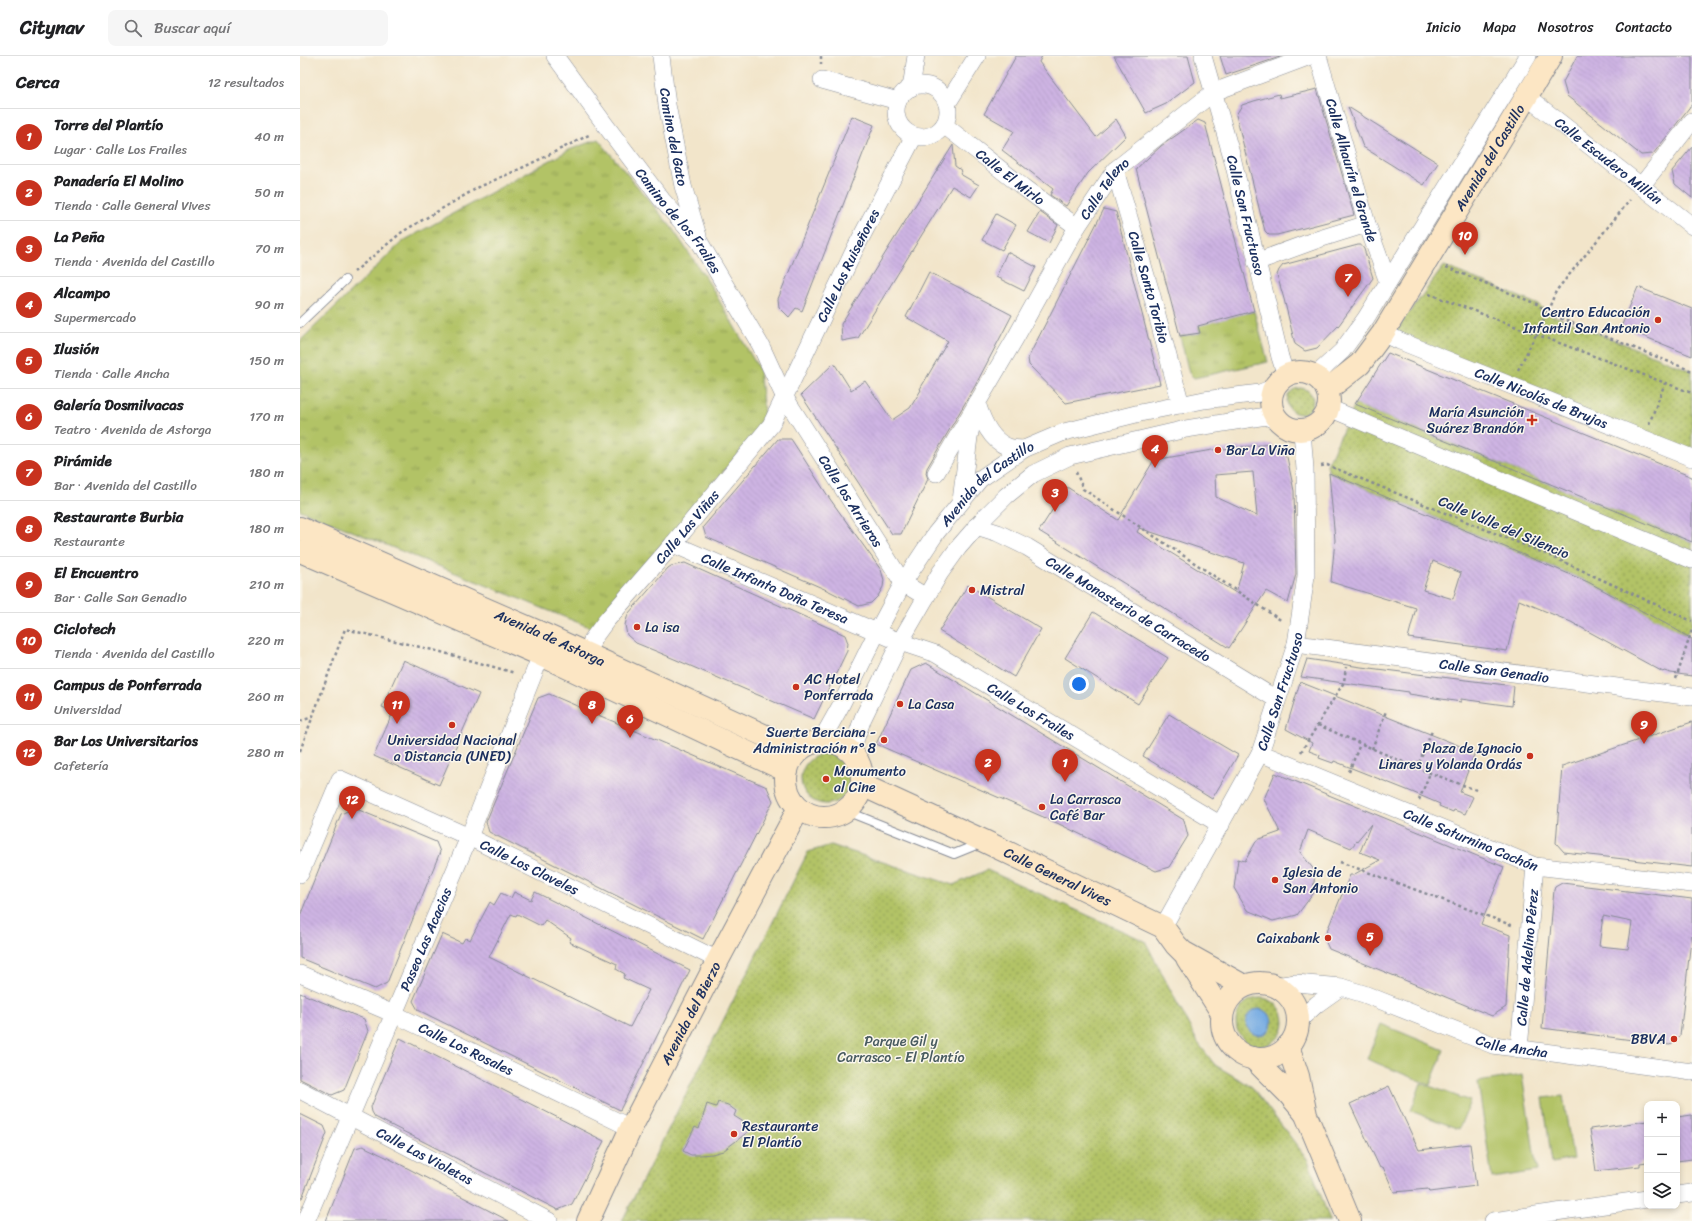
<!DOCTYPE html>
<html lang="es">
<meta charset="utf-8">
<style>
body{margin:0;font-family:Sriracha,sans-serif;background:#f6f6f6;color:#202124}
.controls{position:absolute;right:12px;bottom:12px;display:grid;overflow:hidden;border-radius:8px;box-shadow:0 2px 6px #0003}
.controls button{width:36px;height:36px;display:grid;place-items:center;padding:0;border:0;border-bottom:1px solid #e0e0e0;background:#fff;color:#202124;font:20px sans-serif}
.you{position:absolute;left:779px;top:628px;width:14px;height:14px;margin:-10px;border:3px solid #fff;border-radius:50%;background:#1a73e8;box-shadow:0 0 0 6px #1a73e833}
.badge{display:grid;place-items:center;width:26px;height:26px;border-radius:50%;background:#c8321e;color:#fff;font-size:13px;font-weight:700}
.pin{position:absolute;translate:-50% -33px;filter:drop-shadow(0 1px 2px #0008)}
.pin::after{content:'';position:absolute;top:21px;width:14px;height:12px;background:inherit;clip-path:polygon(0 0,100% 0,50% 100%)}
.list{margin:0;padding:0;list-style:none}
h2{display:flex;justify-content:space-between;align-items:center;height:52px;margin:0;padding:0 16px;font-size:17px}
h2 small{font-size:13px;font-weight:400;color:#757577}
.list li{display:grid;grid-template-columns:26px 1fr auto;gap:12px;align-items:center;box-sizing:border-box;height:56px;padding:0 16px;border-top:1px solid #e0e0e0}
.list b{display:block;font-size:15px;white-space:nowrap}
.list p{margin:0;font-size:13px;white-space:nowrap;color:#757577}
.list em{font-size:13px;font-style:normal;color:#757577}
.icon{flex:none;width:22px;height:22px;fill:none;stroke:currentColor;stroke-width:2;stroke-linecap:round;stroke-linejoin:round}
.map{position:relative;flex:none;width:1392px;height:1165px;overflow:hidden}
header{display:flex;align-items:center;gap:24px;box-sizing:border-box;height:56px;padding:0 20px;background:#fff;border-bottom:1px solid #e0e0e0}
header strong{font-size:19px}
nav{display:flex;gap:22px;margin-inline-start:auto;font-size:14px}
.search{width:280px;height:36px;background:#f6f6f6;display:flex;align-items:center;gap:10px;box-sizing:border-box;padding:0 14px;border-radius:8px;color:#757577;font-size:15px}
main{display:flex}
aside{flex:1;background:#fff}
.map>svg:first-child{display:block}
.grass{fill:url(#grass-tufts);stroke:#667962}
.park{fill:url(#park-dots);stroke:#667962}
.pitch{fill:#b2c366;stroke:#667962}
.water{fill:#74aae2;stroke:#486ca0}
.building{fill:url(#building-back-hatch);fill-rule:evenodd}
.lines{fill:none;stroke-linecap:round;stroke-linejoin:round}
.lane-casing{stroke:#868a94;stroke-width:10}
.street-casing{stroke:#868a94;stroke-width:18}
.secondary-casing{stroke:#868a94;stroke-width:24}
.path{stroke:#868a94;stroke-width:2.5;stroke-dasharray:3 3;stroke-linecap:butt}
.lane{stroke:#fff;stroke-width:8}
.street{stroke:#fff;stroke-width:17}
.secondary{stroke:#fce6c4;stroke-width:22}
.poi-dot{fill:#c8321e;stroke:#fbf7ec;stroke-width:1.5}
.labels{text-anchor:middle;stroke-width:3;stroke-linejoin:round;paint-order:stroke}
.street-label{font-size:14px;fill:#1b2f5e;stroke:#fbf7ec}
.poi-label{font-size:14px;fill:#1b2f5e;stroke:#fbf7ec;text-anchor:start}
.park-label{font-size:14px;fill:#485b60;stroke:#fbf7ec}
</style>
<header>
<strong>Citynav</strong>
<div class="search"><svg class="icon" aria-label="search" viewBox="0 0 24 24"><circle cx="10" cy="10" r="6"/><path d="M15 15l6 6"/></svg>Buscar aquí</div>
<nav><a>Inicio</a><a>Mapa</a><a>Nosotros</a><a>Contacto</a></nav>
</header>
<main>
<aside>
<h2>Cerca<small>12 resultados</small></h2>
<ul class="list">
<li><span class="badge">1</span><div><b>Torre del Plantío</b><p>Lugar · Calle Los Frailes</p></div><em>40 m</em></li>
<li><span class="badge">2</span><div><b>Panadería El Molino</b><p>Tienda · Calle General Vives</p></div><em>50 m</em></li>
<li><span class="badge">3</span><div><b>La Peña</b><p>Tienda · Avenida del Castillo</p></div><em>70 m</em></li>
<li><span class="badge">4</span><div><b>Alcampo</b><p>Supermercado</p></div><em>90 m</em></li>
<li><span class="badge">5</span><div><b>Ilusión</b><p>Tienda · Calle Ancha</p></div><em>150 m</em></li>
<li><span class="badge">6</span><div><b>Galería Dosmilvacas</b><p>Teatro · Avenida de Astorga</p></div><em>170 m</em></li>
<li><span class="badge">7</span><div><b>Pirámide</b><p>Bar · Avenida del Castillo</p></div><em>180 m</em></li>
<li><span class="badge">8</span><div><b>Restaurante Burbia</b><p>Restaurante</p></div><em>180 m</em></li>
<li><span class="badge">9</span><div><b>El Encuentro</b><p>Bar · Calle San Genadio</p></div><em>210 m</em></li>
<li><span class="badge">10</span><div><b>Ciclotech</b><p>Tienda · Avenida del Castillo</p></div><em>220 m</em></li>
<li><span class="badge">11</span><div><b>Campus de Ponferrada</b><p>Universidad</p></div><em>260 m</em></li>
<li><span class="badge">12</span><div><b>Bar Los Universitarios</b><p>Cafetería</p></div><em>280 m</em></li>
</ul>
</aside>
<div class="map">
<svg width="1392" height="1165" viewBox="0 0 1392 1165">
<defs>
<pattern id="grass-tufts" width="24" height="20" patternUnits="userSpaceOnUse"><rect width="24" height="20" fill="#b2c366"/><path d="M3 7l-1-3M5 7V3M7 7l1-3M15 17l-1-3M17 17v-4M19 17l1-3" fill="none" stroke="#909f57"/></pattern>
<pattern id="park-dots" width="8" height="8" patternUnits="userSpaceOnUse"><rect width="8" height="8" fill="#b2c366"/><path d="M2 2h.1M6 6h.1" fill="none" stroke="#909f57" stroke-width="1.8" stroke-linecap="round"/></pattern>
<pattern id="building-back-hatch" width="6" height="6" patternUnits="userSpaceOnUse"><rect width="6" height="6" fill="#ceb4e3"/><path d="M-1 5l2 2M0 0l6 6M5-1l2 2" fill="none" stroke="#b09bc5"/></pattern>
</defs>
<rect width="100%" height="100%" fill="#fbf7ec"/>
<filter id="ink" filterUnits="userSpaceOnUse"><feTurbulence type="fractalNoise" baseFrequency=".025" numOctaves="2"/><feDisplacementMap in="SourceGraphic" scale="8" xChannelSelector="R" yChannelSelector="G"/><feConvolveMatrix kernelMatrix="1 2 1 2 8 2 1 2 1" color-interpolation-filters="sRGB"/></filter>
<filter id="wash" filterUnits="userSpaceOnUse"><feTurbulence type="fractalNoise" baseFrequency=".012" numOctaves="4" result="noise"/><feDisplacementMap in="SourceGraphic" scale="16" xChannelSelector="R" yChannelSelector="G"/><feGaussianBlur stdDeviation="0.9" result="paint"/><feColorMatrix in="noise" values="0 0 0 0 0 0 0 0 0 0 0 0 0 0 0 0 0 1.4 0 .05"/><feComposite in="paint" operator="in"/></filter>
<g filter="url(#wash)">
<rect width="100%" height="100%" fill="#f2e5ca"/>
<path class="grass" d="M298,83L372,172L409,227L459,313L465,365L294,573L0,454V285L103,185L269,94Z
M954,255L968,306L894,322L889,317L880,280L900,277L897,265L917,264Z"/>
<path class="park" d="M1144,210L1239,249L1247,257L1392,315V402L1091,281Z
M987 345a13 13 0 1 1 26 0a13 13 0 1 1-26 0Z
M1055,348L1392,486V568L1386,579L1288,526L1029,417L1027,409Z
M501 723a25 25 0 1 1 50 0a25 25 0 1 1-50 0Z
M531,789L653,829L687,814L845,885L898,987L915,1009L952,1031L1008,1104L1030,1165H322L508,796Z
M936 966a24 24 0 1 1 48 0a24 24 0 1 1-48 0Z"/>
<path class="pitch" d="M1081,968L1144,994L1130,1029L1067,1003Z
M1222,1019L1237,1115L1192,1122L1178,1026Z
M1121,1027L1170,1045L1159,1073L1111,1055Z
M1263,1040L1273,1103L1252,1107L1243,1042Z"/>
<path class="water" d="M946 966a13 13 0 1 1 26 0a13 13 0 1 1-26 0Z"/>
<g id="blocks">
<path class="building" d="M716,0H742L739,6L796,81L816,63L826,80L788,117L766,150L750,139L753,133L702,94L714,75L684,58Z
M814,0H888L895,26L866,48L846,57Z
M920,0H980V1L926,19Z
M1277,0H1392V48L1353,98L1341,99L1267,40L1263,26Z
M1017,33L1054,159L977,179H969L965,175L961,160L936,59L942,49L954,45L979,38L980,42Z
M1048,51L1138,107L1124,129L1063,91Z
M552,60L574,69L502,255L496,252L489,261L479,251L478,243Z
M898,64L905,67L954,255L898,270L900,277L880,280L836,113L861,90Z
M653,89L655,110L662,115L660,118L679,129L671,141L652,130L558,282L542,285L541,268Z
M1392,91V142L1375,128L1372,115Z
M804,153L816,156L860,328L766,347L729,309L728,302Z
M740,156L758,169L749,187L728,176Z
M696,158L716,169L702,194L682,184Z
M1058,189H1061L1064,193L1073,222L1039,269L1017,292L1005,295L995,288L984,243L977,219L979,214L983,209Z
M707,196L736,211L724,235L696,221Z
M629,216L712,259L675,330L627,412L626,417L628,423L601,478H592L501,339L534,307L551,334L565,325L592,364L610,352L621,334L620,333L648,285L606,261Z
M1338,231L1392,253V300L1321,271Z
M1088,297L1392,421V486L1055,348Z
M478,383H491L530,443L581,514L584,524L583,531L578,540L571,547L559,550L529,535L406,481L403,471Z
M971,388L987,401L994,435L996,518L988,547L966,535L929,592L739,475L767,431L818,464L854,404L912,394ZM953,416L957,460L916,441L915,419ZM839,472L944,507L936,537L837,476Z
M1029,417L1288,526L1368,569L1392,583V620L1371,617L1364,615L1363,616L1271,566L1219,544L1207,595L1108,582L1116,552L1031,526L1035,484ZM1133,505L1161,517L1153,543L1123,534Z
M385,507L545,579L548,587L547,595L514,663L358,596L336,587L327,579L325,569L328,558L368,512L371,510Z
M668,529L741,573L714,621L639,575Z
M793,556L868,602L838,648L765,602Z
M1007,603L1061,611L1214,630L1212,650L1161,643V646L1109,638V636L1001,621Z
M103,604L179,638L139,729L74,700L93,656L82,651Z
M626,607L884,764L888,780L869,811L856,815L757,767L576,688L611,614Z
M1000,626L1175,696L1160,736L1173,741L1165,758L1154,754L1153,756L1139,750L1140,748L1112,736L1034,705L1033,707L1019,702L1020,699L1009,695L1012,687L986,673Z
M249,638L467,731L473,745L403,883L189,776L186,766L238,642Z
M869,658L938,699L912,743L843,700Z
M1392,666V811L1264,796L1256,787L1262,710Z
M975,717L1204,811L1181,868L1210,879L1206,951L1192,960L1029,893L1024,882L1050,819H1053L1080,804L1060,796L1071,768L1051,792L1008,774L1000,796L1015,815L1013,838L997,859L973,865L947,854L934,832L938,803L945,805L957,784L980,776L964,743Z
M54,752L136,786L140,796L87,927L75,933L0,902V860L41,758Z
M1262,827L1392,843V875L1380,980L1370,989L1242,972L1254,834L1255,831ZM1303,860L1332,866L1328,893L1299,890Z
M214,836L231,844L235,836L390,914L320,1054L118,954L113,945L142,878L162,887L165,882L170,884L190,846L194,849L201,837L211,842ZM211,858L216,860L217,858L241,870L245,864L271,882L269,886L317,908L316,913L325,918L323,922L349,934L330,971L189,901Z
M0,937L64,963L68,975L44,1034L32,1039L0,1023Z
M100,982L304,1085L272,1148L258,1154L75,1061L72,1056L71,1051Z
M1089,1030L1119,1094L1170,1088L1176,1130L1129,1136L1128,1133L1094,1136L1083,1111L1080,1112L1050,1048Z
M418,1046L428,1049L436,1055L434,1060L453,1072L423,1095L412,1098L400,1099H391L383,1095L395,1071L399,1073L407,1048L416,1051Z
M0,1058L24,1070L27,1077L2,1142H0Z
M1392,1059V1103L1377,1105V1061Z
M1347,1065V1106L1340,1107V1110L1296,1115L1290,1073Z
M63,1090L88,1102L209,1165H26L55,1092Z"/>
</g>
</g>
<g filter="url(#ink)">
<use href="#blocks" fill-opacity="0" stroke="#868a94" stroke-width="1"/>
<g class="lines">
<defs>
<path id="lane" d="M0,267L45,224
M546,755L654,798L681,787"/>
<g id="street">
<path id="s1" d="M255,0L306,70L362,144L399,185L461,290L484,340L603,527L626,541"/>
<path id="s2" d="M361,0L367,49L383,130L398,180"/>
<path id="s3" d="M903,0L932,101L980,301L986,320"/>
<path id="s4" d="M1018,0L1067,168L1088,226"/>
<path d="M522,24L598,45"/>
<circle cx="622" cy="55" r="26"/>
<path d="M611,32L616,0"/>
<path id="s5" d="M1226,40L1392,170"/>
<path d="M647,48L677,0"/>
<path id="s6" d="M644,69L723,131L777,171"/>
<path id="s7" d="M815,114L852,240L881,349"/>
<path d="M1342,129L1392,65"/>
<path d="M956,206L1016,184L1067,168"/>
<path id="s8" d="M1083,277L1100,285L1392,402"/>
<path d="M1015,320L1042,295L1066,262L1228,0"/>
<path d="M677,347C682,364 690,384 708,391C713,393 719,393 724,393"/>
<path d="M1029,352L1392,504"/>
<path id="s9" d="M636,417L716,281L777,171L815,114L914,36L1010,0"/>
<path d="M661,445L669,381L673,363"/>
<path id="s10" d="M676,470L698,477L727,491L976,643"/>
<path id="s11" d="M373,488L600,586L636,598L921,769"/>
<path id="s12" d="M996,588L1392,641"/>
<path id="s13" d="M290,600L292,584L306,565L373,488L471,369L555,193L614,80"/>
<path id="s14" d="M521,685L540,651L577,576L603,527L636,477L680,423L724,393L764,376L840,357L904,344L960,337L975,331"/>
<path d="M551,696L563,662L600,586L640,517L658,492L685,461L706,440L733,418L770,400L886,373L966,360L979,366"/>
<path id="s15" d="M960,697L1235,810L1392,828"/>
<path id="s16" d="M0,818L40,723L169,781L418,904"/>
<path id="s17" d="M863,871L960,697L996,588L1006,520L1005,413L1002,375"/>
<path id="s18" d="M0,918L94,958L331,1072"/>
<path id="s19" d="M975,930L996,927L1041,931L1064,938L1193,989L1392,1016"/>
<path d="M997,966L1017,948L1041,931"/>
<path id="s20" d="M1219,993L1235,810"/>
<path id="s21" d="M0,1034L249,1165"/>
<path d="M1377,1139L1392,1137"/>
<path id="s22" d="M6,1165L169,781L241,599"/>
<path d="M1193,1165L1347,1143"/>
</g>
<g id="secondary">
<circle cx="1000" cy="345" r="29"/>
<path id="s23" d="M1027,334L1060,308L1083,277L1251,0"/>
<path id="s24" d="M0,472L250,581L498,695"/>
<path d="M0,495L241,599L487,715"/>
<circle cx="524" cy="723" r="38"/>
<path id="s25" d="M562,729L684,785L863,871L876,889L883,896L944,930"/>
<path d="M887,902L922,957"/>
<circle cx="960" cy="965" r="38"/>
<path d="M988,990L998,1020L1006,1059L1050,1165"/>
<path d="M953,1002L988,1037L1004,1056"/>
<path id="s26" d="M288,1165L331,1072L418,904L499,752"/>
</g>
</defs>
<use href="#lane" class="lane-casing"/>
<use href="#street" class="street-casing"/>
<use href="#secondary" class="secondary-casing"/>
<path class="path" d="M521,0V8
M1146,211L1239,249L1247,257L1392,315
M54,216L102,176L179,131L224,111L291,78
M1129,238L1392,337
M1218,314L1247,257L1256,235L1330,144
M1349,368L1365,327
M1021,410L1027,409L1246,498L1392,565
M776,416L783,433L982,565
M1376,623L1392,574
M0,665L13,661
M1018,669L1117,712L1179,735
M1072,693L1086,655
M0,695L45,573L141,596L215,617
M1001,696L1044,626L1046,611
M1117,712L1132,675
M1049,716L1060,688
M1119,744L1130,717
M1040,806L1214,870"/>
<use href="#lane" class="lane"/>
<use href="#street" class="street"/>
<use href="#secondary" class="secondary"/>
</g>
</g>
<g class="poi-dot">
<circle cx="1358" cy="264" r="4"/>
<path d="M1230 358h4v4h4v4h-4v4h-4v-4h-4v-4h4z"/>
<circle cx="918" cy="394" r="4"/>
<circle cx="672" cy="534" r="4"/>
<circle cx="337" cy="571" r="4"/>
<circle cx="496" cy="631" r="4"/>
<circle cx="600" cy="648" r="4"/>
<circle cx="152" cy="669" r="4"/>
<circle cx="584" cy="684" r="4"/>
<circle cx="1230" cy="700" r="4"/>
<circle cx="526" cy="723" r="4"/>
<circle cx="742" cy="751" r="4"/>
<circle cx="975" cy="824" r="4"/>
<circle cx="1028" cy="882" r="4"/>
<circle cx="1374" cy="983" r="4"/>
<circle cx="434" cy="1078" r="4"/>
</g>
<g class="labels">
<g class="street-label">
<text dy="5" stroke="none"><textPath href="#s2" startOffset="82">Camino del Gato</textPath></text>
<text dy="5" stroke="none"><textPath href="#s23" startOffset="286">Avenida del Castillo</textPath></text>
<text dy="5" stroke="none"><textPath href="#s5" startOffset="105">Calle Escudero Millán</textPath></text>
<text dy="5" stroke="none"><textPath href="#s4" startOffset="119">Calle Alhaurín el Grande</textPath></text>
<text dy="5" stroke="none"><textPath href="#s6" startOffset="84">Calle El Mirlo</textPath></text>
<text dy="5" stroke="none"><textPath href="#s9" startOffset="331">Calle Teleno</textPath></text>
<text dy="5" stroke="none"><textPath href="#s3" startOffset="165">Calle San Fructuoso</textPath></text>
<text dy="5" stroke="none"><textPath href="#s1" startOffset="206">Camino de los Frailes</textPath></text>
<text dy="5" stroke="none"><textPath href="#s13" startOffset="473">Calle Los Ruiseñores</textPath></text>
<text dy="5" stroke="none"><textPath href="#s7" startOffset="122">Calle Santo Toribio</textPath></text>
<text dy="5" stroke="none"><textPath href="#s8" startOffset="171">Calle Nicolás de Brujas</textPath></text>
<text dy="5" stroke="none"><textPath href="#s14" startOffset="310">Avenida del Castillo</textPath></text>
<text dy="5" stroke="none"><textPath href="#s1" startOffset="536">Calle los Arrieros</textPath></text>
<text dy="5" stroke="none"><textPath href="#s13" startOffset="164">Calle Las Viñas</textPath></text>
<text transform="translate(1204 471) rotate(23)" y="5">Calle Valle del Silencio</text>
<text dy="5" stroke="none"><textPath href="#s11" startOffset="111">Calle Infanta Doña Teresa</textPath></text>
<text dy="5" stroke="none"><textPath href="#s10" startOffset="174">Calle Monasterio de Carracedo</textPath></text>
<text dy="5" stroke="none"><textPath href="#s24" startOffset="273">Avenida de Astorga</textPath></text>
<text dy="5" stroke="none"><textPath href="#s12" startOffset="200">Calle San Genadio</textPath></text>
<text dy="5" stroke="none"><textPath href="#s17" startOffset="264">Calle San Fructuoso</textPath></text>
<text dy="5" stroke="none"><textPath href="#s11" startOffset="396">Calle Los Frailes</textPath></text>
<text dy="5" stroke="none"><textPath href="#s15" startOffset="228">Calle Saturnino Cachón</textPath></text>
<text dy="5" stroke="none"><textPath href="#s16" startOffset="312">Calle Los Claveles</textPath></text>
<text dy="5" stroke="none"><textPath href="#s25" startOffset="216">Calle General Vives</textPath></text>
<text dy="5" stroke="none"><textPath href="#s22" startOffset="306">Paseo Las Acacias</textPath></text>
<text dy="5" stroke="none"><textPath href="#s20" startOffset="92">Calle de Adelino Pérez</textPath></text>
<text dy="5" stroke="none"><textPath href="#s26" startOffset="232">Avenida del Bierzo</textPath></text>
<text dy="5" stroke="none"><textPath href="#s19" startOffset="248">Calle Ancha</textPath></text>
<text dy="5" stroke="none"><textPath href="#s18" startOffset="182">Calle Los Rosales</textPath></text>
<text dy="5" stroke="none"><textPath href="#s21" startOffset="141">Calle Las Violetas</textPath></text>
</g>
<g class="poi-label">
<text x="1350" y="261" text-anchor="end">Centro Educación<tspan x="1350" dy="16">Infantil San Antonio</tspan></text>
<text x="1224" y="361" text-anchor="end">María Asunción<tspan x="1224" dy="16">Suárez Brandón</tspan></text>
<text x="926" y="399">Bar La Viña</text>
<text x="680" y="539">Mistral</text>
<text x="345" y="576">La isa</text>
<text x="504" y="628">AC Hotel<tspan x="504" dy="16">Ponferrada</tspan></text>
<text x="608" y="653">La Casa</text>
<text x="576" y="681" text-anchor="end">Suerte Berciana -<tspan x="576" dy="16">Administración n° 8</tspan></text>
<text x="152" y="689" text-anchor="middle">Universidad Nacional<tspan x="152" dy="16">a Distancia (UNED)</tspan></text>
<text x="1222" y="697" text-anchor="end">Plaza de Ignacio<tspan x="1222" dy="16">Linares y Yolanda Ordás</tspan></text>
<text x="534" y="720">Monumento<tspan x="534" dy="16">al Cine</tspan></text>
<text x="750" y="748">La Carrasca<tspan x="750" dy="16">Café Bar</tspan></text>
<text x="983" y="821">Iglesia de<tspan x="983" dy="16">San Antonio</tspan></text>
<text x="1020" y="887" text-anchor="end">Caixabank</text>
<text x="1366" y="988" text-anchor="end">BBVA</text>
<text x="442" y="1075">Restaurante<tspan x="442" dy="16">El Plantío</tspan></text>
</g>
<g class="park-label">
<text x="601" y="990">Parque Gil y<tspan x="601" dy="16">Carrasco - El Plantío</tspan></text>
</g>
</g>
</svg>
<div class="controls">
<button>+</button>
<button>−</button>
<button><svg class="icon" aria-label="layers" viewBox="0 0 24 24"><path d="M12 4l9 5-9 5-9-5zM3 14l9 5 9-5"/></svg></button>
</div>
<div class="you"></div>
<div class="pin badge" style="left:765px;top:726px">1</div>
<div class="pin badge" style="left:688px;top:726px">2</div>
<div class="pin badge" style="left:755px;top:456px">3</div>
<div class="pin badge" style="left:855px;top:412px">4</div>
<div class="pin badge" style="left:1070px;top:900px">5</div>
<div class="pin badge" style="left:330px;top:682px">6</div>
<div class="pin badge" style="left:1048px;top:241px">7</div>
<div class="pin badge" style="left:292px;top:668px">8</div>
<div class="pin badge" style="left:1344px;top:688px">9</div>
<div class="pin badge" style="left:1165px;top:199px">10</div>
<div class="pin badge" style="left:97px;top:668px">11</div>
<div class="pin badge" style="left:52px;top:763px">12</div>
</div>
</main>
